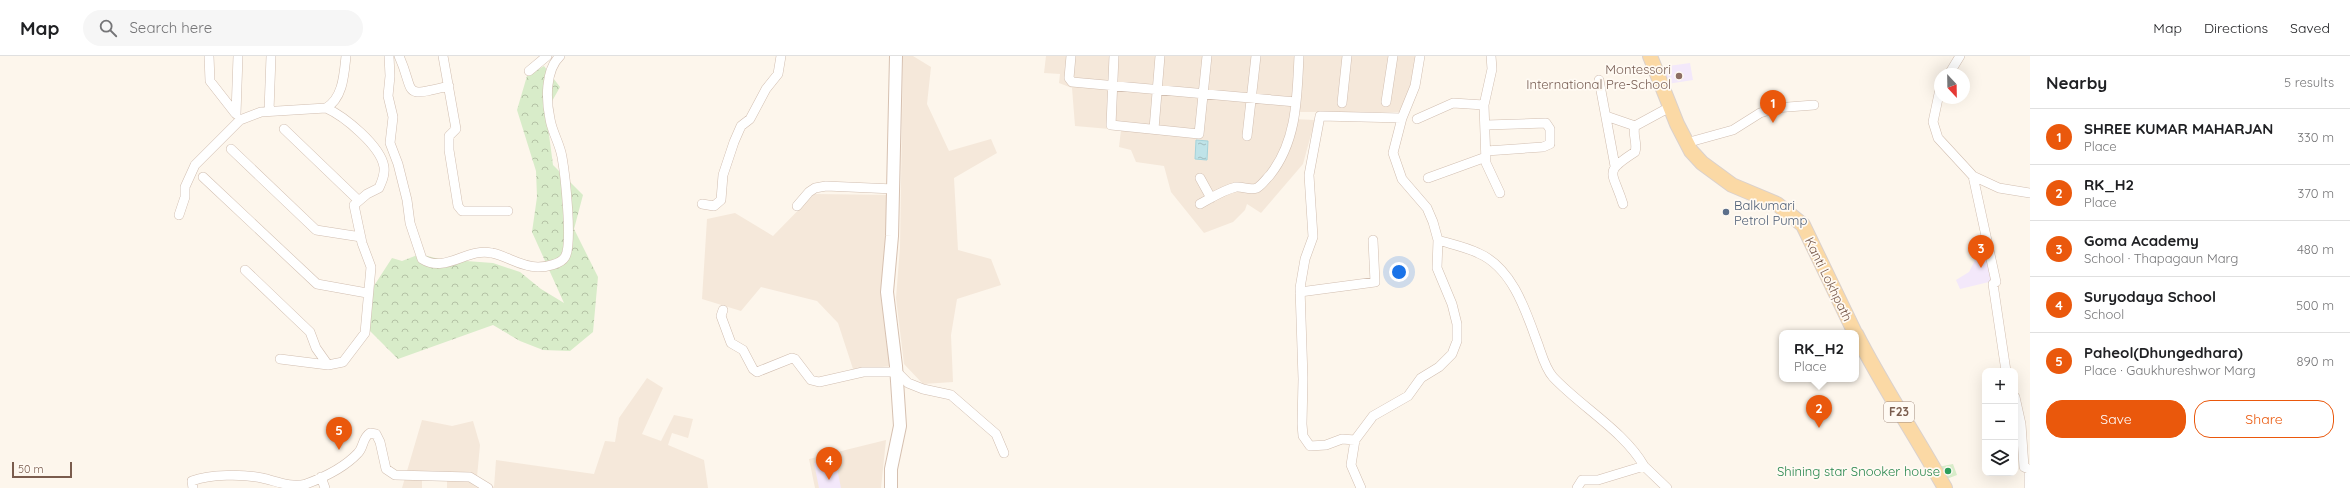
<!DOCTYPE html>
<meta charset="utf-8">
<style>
body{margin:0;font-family:Quicksand,sans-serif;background:#f6f6f6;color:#202124}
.controls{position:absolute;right:12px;bottom:12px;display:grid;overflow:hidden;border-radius:8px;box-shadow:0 4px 16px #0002}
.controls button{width:36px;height:36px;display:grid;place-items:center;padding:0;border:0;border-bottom:1px solid #e0e0e0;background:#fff;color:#202124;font:20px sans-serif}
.compass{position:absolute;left:1934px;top:12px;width:36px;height:36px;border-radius:50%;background:#fff;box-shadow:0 4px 16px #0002;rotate:158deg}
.scale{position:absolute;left:12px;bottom:10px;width:60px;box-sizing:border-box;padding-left:4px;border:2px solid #7a5c4d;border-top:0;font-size:11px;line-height:14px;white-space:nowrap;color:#7a5c4d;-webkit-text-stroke:3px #fffaf3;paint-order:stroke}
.you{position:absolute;left:1399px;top:216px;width:14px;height:14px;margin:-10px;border:3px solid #fff;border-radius:50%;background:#1a73e8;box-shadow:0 0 0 6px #1a73e833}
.badge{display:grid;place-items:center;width:26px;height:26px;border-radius:50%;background:#ea580c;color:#fff;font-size:13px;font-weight:700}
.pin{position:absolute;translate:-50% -33px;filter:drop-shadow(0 1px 2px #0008)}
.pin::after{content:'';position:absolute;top:21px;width:14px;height:12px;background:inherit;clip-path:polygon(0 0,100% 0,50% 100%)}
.popup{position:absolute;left:1779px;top:274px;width:80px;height:52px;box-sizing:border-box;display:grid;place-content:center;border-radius:8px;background:#fff;filter:drop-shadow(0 1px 3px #0005);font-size:13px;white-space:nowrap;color:#757577}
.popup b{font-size:15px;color:#202124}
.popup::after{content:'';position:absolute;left:50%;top:100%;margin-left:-8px;border:8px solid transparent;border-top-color:#fff}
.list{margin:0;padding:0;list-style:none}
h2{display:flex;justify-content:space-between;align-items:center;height:52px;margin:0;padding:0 16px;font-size:17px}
h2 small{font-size:13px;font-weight:400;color:#757577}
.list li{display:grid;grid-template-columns:26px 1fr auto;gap:12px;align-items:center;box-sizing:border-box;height:56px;padding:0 16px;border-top:1px solid #e0e0e0}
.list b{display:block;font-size:15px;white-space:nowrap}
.list p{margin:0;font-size:13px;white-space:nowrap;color:#757577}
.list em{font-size:13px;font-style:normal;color:#757577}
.actions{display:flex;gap:8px;padding:12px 16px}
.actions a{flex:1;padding:9px 0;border:1px solid #ea580c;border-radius:16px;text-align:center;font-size:14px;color:#ea580c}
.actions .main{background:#ea580c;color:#fff}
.icon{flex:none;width:22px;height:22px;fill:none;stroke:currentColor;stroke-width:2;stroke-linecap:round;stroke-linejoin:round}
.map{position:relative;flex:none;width:2030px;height:432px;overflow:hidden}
header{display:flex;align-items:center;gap:24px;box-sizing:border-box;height:56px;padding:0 20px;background:#fff;border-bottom:1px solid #e0e0e0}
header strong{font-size:19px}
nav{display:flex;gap:22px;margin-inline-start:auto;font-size:14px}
.search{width:280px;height:36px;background:#f6f6f6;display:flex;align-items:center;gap:10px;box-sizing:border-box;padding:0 14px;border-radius:22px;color:#757577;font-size:15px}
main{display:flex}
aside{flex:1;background:#fff}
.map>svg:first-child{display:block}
.residential{fill:#f5e8da}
.education{fill:#f3e8fa}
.forest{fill:url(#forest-crowns)}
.pitch{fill:#d8ecc9}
.water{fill:url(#water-ripples);stroke:#a5d3da}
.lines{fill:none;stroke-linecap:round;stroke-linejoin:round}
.minor-casing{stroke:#d1beb0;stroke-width:10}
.secondary-casing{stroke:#d6c0b0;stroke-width:14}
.primary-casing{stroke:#dad1cd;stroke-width:16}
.minor{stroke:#fff;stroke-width:9}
.secondary{stroke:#fff;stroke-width:12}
.primary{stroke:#fbd9a5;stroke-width:14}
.education-dot{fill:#8d6e63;stroke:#fffaf3;stroke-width:1.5}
.service-dot{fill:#5c6f8a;stroke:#fffaf3;stroke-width:1.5}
.leisure-dot{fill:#2e9e5b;stroke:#fffaf3;stroke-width:1.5}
.labels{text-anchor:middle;stroke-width:3.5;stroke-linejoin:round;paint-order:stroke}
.shield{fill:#fffaf3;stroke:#a28b7f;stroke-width:1}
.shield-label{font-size:12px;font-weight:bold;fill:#7a5c4d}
.education-label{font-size:13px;fill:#785e54;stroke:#fffaf3;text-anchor:end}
.service-label{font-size:13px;fill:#4e5e75;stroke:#fffaf3;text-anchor:start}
.street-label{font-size:13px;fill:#7a5c4d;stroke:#fffaf3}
.leisure-label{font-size:13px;fill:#27864d;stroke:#fffaf3;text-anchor:end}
</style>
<header>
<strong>Map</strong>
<div class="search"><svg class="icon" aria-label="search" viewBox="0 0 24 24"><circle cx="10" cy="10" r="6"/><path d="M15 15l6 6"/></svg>Search here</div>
<nav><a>Map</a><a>Directions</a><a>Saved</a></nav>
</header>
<main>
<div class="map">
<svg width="2030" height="432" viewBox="0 0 2030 432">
<defs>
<pattern id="forest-crowns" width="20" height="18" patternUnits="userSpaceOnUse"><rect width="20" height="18" fill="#d8ecc9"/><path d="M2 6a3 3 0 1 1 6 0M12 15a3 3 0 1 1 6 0" fill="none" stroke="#b4c2a5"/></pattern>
<pattern id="water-ripples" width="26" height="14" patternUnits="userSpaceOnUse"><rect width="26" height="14" fill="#bfe3e8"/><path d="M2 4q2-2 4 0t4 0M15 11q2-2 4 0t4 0" fill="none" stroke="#a0bbbe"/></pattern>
</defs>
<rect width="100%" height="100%" fill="#fdf6ec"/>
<path class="residential" d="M903,0H913L931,11L927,48L949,95L991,83L997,97L954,122L958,194L991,203L1001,229L957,243L951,279L953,326L923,328L904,308L896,242L900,191Z
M1046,0H1415V30L1404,56H1298L1293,63L1315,64L1303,108L1261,157L1247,148L1245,154L1233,166L1204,177L1171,136L1164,110L1136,106L1131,94L1119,91L1121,74L1075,70L1072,32L1059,27L1060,18L1044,17Z
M814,138L891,139L884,233L896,310L853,313L838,267L817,245L761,231L741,255L702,243L707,163L735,157L773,180Z
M647,322L663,332L642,378L661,385L674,359L693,363L688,382L672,377L668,389L704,404L708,432H447V423L422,422V432H402L422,364L452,370L473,365L480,389L477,421L494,431L496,404L594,418L605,385L615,386L619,362Z
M886,384L881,432H815L809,403Z"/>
<path class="education" d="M1690,7L1693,24L1667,28L1661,11Z
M1987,198L1993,225L1960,233L1956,224L1969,216L1976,202Z
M835,402L841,432H819L814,407Z"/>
<path class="forest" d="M544,10L560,31L546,56L553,109L583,139L574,173L598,221L593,276L570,295L543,294L520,285L493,269L398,303L370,275V236L392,202L402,205L420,198L439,203L493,207L520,216L541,233L564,247L532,176L537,141L536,115L517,54L527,20Z"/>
<path class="pitch" d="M1953,408L1957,419L1944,424L1938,411Z"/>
<path class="water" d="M1196,84L1208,85L1207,104L1195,103Z"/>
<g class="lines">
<defs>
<path id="minor" d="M209,0L210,25L235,57
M389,0L390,20L388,40L393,61L390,87L398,108L407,144L410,167L422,203C446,218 467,191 492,197C507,200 521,211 538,211C546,211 561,208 565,201C573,189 565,118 562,101C560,88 552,76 550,63C546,44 545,14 560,0
M399,0C416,38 400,42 449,30
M443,0L456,73L449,80V94L458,150L462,155H508
M1071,0L1069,22L1072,26L1296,46
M1114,0L1111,69L1199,78L1207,0
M1491,0L1492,13L1484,49L1486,107L1500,137
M529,15L547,0
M1949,18L1960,0
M1599,24L1615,110
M1940,33L1933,66L1938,82L1973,120L1999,132L2030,137
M1386,46L1393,0
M1342,47L1347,0
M269,55L271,0
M236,58L238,0
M1606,60L1635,70
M1402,62L1393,97L1402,123L1427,152L1433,166L1438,184L1437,212L1452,248L1457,268V285L1452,298L1439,311L1421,322L1408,340L1373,360L1355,384L1342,383L1326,389L1310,390L1303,380L1302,368L1303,323L1300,232L1305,203L1313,181L1309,119L1320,60L1402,62L1415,30L1420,0
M1417,63L1453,47L1484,49
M1486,69L1546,67L1550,73V88L1543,91L1486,95
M284,73L358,144
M1154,73L1160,0
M1247,80L1256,0
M1686,87L1733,74L1760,57L1776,52L1814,49
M231,93L316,174L361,181
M1973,120L1996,226L1993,228L2006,315
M203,121L317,228L367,237
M1200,122L1211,142
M1428,122L1486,101
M702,148L714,150L721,144L723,119L734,86L741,70L750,63L766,33L778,18L781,0
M1200,148C1211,142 1223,134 1236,131C1243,130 1249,135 1257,132C1262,129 1266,123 1270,119C1297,85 1297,42 1299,0
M1623,148C1613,115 1602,117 1635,96C1638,87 1632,79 1635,70L1670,51
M797,150L809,136L815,132L826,130L894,133
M179,159L185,141V131L195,109L240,64L261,56L326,52C343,42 344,19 346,0
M1438,184C1451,188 1466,191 1478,197C1511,211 1525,252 1536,283C1541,295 1544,311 1553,321C1580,350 1625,376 1644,410
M245,214L310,276L316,292L328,309
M1300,236L1375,226L1373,184
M723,254L721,260L731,287L743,294L753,313L757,316L792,302L795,303L811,324L819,326L863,316H897L908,327L923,333L951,339L996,378L1004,397
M280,303L328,309L343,306L365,277L371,211L362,187L354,149L367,138L379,132C382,125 385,119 384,111C381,90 344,60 326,52
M2015,341L2021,368L2024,411L2029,413V432
M1355,384L1351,409L1361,432
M321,421L325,432
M193,432L192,425C210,418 243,418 262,422C276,425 291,432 306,428C325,421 344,412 358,397C364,391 362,382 370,377L376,378L380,386L386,413L395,419L470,421L488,432
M1577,432L1582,424H1598L1644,410L1667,432"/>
<path id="secondary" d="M891,432V413L900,370L896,310L887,236L892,180L896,0"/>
<path id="primary" d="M1650,0L1677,68L1691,95L1702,107L1732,129L1777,148L1803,169L1855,277
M1856,278C1883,331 1916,380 1945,432"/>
</defs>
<use href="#minor" class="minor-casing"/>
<use href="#secondary" class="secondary-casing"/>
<use href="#primary" class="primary-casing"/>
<use href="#minor" class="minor"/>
<use href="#secondary" class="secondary"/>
<use href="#primary" class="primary"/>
</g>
<circle class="education-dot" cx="1679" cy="20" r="4"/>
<circle class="service-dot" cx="1726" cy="156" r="4"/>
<circle class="leisure-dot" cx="1948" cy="415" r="4"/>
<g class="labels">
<rect class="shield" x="1884" y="346" width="30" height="20" rx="3"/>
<g class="shield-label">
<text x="1899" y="360">F23</text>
</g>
<g class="education-label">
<text x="1671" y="18">Montessori<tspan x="1671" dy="15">International Pre-School</tspan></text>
</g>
<g class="service-label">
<text x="1734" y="154">Balkumari<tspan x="1734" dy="15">Petrol Pump</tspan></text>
</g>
<g class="street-label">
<text transform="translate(1829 223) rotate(64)" y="5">Kanti Lokhpath</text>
</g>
<g class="leisure-label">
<text x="1940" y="420">Shining star Snooker house</text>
</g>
</g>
</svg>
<div class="controls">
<button>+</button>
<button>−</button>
<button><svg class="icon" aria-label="layers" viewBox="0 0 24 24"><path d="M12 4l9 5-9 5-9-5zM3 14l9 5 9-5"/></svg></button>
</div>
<svg class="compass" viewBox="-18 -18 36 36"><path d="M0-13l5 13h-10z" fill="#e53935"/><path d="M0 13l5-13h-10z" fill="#757577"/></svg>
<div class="scale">50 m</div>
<div class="you"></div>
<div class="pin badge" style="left:1773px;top:67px">1</div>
<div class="pin badge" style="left:1819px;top:372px">2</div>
<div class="popup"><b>RK_H2</b>Place</div>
<div class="pin badge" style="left:1981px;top:212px">3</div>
<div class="pin badge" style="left:829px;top:424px">4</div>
<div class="pin badge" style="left:339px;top:394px">5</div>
</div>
<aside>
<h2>Nearby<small>5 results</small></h2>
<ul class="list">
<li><span class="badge">1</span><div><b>SHREE KUMAR MAHARJAN</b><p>Place</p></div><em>330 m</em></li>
<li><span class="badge">2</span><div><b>RK_H2</b><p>Place</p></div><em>370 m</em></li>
<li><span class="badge">3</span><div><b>Goma Academy</b><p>School · Thapagaun Marg</p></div><em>480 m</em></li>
<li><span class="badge">4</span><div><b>Suryodaya School</b><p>School</p></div><em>500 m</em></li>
<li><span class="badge">5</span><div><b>Paheol(Dhungedhara)</b><p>Place · Gaukhureshwor Marg</p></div><em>890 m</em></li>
</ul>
<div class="actions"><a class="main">Save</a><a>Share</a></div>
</aside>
</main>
